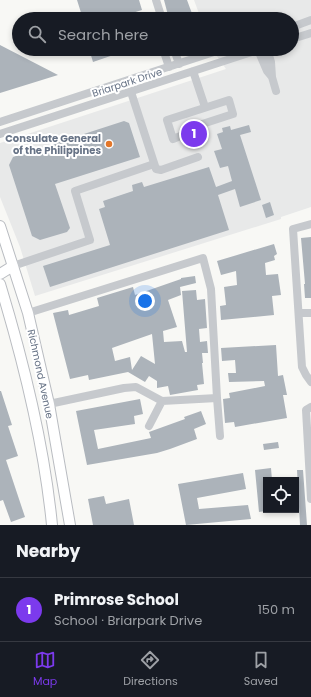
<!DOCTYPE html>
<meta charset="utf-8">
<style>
body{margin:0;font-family:Poppins,sans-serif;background:#242831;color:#f1f3f6}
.controls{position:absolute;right:12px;bottom:12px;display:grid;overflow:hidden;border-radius:0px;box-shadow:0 2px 6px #0003}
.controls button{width:36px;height:36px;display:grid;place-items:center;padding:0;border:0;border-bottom:1px solid #363941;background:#171b24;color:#f1f3f6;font:20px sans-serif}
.you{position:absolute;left:145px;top:301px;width:14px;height:14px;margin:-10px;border:3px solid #fff;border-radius:50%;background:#1a73e8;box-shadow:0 0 0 6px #1a73e833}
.badge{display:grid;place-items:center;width:26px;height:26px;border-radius:50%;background:#7c3aed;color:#fff;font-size:13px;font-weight:700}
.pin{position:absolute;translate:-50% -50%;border:2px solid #fff;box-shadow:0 1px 4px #0006}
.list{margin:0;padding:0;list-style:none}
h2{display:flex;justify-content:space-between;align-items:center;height:52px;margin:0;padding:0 16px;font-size:17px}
h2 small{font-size:13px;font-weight:400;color:#9ea1a6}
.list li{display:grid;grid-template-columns:26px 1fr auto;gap:12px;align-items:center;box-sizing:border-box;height:64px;padding:0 16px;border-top:1px solid #363941}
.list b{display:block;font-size:15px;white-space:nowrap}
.list p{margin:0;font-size:13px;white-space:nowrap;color:#9ea1a6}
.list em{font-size:13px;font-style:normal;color:#9ea1a6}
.icon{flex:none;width:22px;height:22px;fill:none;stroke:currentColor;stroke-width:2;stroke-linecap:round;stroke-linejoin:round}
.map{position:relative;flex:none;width:311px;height:525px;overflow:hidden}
.search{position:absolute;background:#171b24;box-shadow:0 2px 6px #0003;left:12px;right:12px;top:12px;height:44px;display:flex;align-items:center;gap:10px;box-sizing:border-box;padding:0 14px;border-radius:22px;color:#9ea1a6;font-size:15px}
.sheet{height:116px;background:#171b24}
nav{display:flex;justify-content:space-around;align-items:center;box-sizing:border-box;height:56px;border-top:1px solid #363941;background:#171b24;font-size:11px;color:#9ea1a6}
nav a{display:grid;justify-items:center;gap:2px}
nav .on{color:#7c3aed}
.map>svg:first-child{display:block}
.built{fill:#e8e9e9}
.building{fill:#acb3ba;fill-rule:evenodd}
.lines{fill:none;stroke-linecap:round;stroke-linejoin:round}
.major-casing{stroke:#b9bcc1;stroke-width:12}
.minor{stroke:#c6c9cd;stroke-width:8}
.major{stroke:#fff;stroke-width:10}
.poi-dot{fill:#e3772a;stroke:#fff;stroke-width:1.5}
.labels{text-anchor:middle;stroke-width:4;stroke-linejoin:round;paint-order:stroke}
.street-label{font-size:10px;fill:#677386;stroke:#fff}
.poi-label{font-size:10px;font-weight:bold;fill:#677386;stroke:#fff;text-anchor:end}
</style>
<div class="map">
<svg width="311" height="525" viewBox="0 0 311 525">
<rect width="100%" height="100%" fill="#f8f8f5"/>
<path class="built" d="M194,0H311V207L281,217V219L35,296L20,247L0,197V143L226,69L212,49H292V19H201Z"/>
<path class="building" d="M77,0H139L142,10L113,19H83Z
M164,0H187L194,19H169Z
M0,45L58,75L0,93Z
M89,49H128V50L93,62Z
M124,121L129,123L140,157L55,184L70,228L67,232L40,240L32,236L9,165L13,157L40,148L49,152L53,144Z
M249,125L251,132L240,135L261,200L240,207L235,189L218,195L229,230L50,287L43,266L110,245L99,209L105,207L103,201L133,191L132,185L142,182L144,187L209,167L216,187L232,181L228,166L220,168L214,151L222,149L217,134L223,132L222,128L230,126L231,130Z
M270,202L274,215L266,218L262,205Z
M311,237V298H305L304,284H305L301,238Z
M274,244L277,254L274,256L275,260L265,263L266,275L278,274L281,295L272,296L274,315L221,320L220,306L226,305L224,287L237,285L236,271L221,275L217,261Z
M195,276L196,283L180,287L181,295L168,300L177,327L163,331L164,342L182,341L185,352H187L182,291L196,290L197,300L205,299L207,328L199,329L200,342L207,341L208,353H202L203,363H202L204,384L197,385L198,390L170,395L168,386L157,388V381L149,376L145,382L128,372L89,380L88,375L70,379L53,313L68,310L69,315L99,306L97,298L133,287L135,295L181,279V278ZM152,334L155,364L141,356L132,370L130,357L115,361L112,348Z
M276,345L278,376L283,375L287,395H283L287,418L235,427L234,422L225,423L223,399L230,398L229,393L265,386L264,381L229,382L228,373H236L235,360L222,361L221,348Z
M0,391H1L12,425L8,426L18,456L6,460L25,517L11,522L3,500L0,501Z
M140,399L143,414L134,416L135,424L94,430L98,449L151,438L149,432L185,419L184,417L201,411L206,424L194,429L197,439L170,449L157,453L87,465L76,411Z
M278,442L279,448L264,450L263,444Z
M271,468L272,480H266V511L259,512L255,470Z
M297,470H303L307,525H300Z
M243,473L246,489L197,498L199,509L248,505L251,519L186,525L178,484Z
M104,496L106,504L129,499L134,525H93L88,499Z"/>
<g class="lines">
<defs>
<path id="major" d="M0,226L28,313L49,404L70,525
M0,274L13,266
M0,284C24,363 44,443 52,525"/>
</defs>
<use href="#major" class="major-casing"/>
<path class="minor" d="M156,0L162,19
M292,27L311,20
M292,39L311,33
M163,49L169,67
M174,49L179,64
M267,49L271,62L272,77
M258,50L267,71L272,77L276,91
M193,71L205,107
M131,92L156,169L161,170L198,157
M229,100L233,114L190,128L188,133L173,139L167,120Z
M0,122L223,49
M0,134L261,49
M311,224L293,229L302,367L306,375L311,382
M13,266L90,240L75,191L154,164
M28,313L203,258L211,289L217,398L162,401L136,387L124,388L49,404
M299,313H311
M217,398L220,436
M311,407L306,410L311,499
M149,426L162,401"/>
<use href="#major" class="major"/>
</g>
<circle class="poi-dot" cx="109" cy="144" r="4"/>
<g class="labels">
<g class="street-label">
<text transform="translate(127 82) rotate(-18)" y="4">Briarpark Drive</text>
<text transform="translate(41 374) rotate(78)" y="4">Richmond Avenue</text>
</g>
<g class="poi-label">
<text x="101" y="142">Consulate General<tspan x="101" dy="12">of the Philippines</tspan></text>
</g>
</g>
</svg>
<div class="controls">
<button><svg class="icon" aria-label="locate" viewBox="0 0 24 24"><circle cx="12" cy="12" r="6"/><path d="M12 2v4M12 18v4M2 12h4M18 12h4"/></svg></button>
</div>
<div class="you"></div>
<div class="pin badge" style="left:194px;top:134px">1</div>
<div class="search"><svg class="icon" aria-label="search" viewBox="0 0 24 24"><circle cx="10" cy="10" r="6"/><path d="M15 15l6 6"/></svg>Search here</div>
</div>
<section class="sheet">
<h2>Nearby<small></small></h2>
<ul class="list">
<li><span class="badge">1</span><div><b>Primrose School</b><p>School · Briarpark Drive</p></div><em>150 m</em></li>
</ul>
</section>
<nav>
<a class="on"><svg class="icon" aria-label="map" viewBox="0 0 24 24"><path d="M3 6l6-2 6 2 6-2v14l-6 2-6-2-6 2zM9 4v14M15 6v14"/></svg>Map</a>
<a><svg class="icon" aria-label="directions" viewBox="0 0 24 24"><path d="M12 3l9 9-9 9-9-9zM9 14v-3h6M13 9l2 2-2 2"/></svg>Directions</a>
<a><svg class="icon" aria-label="saved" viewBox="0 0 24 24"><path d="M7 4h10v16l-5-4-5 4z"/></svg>Saved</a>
</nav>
